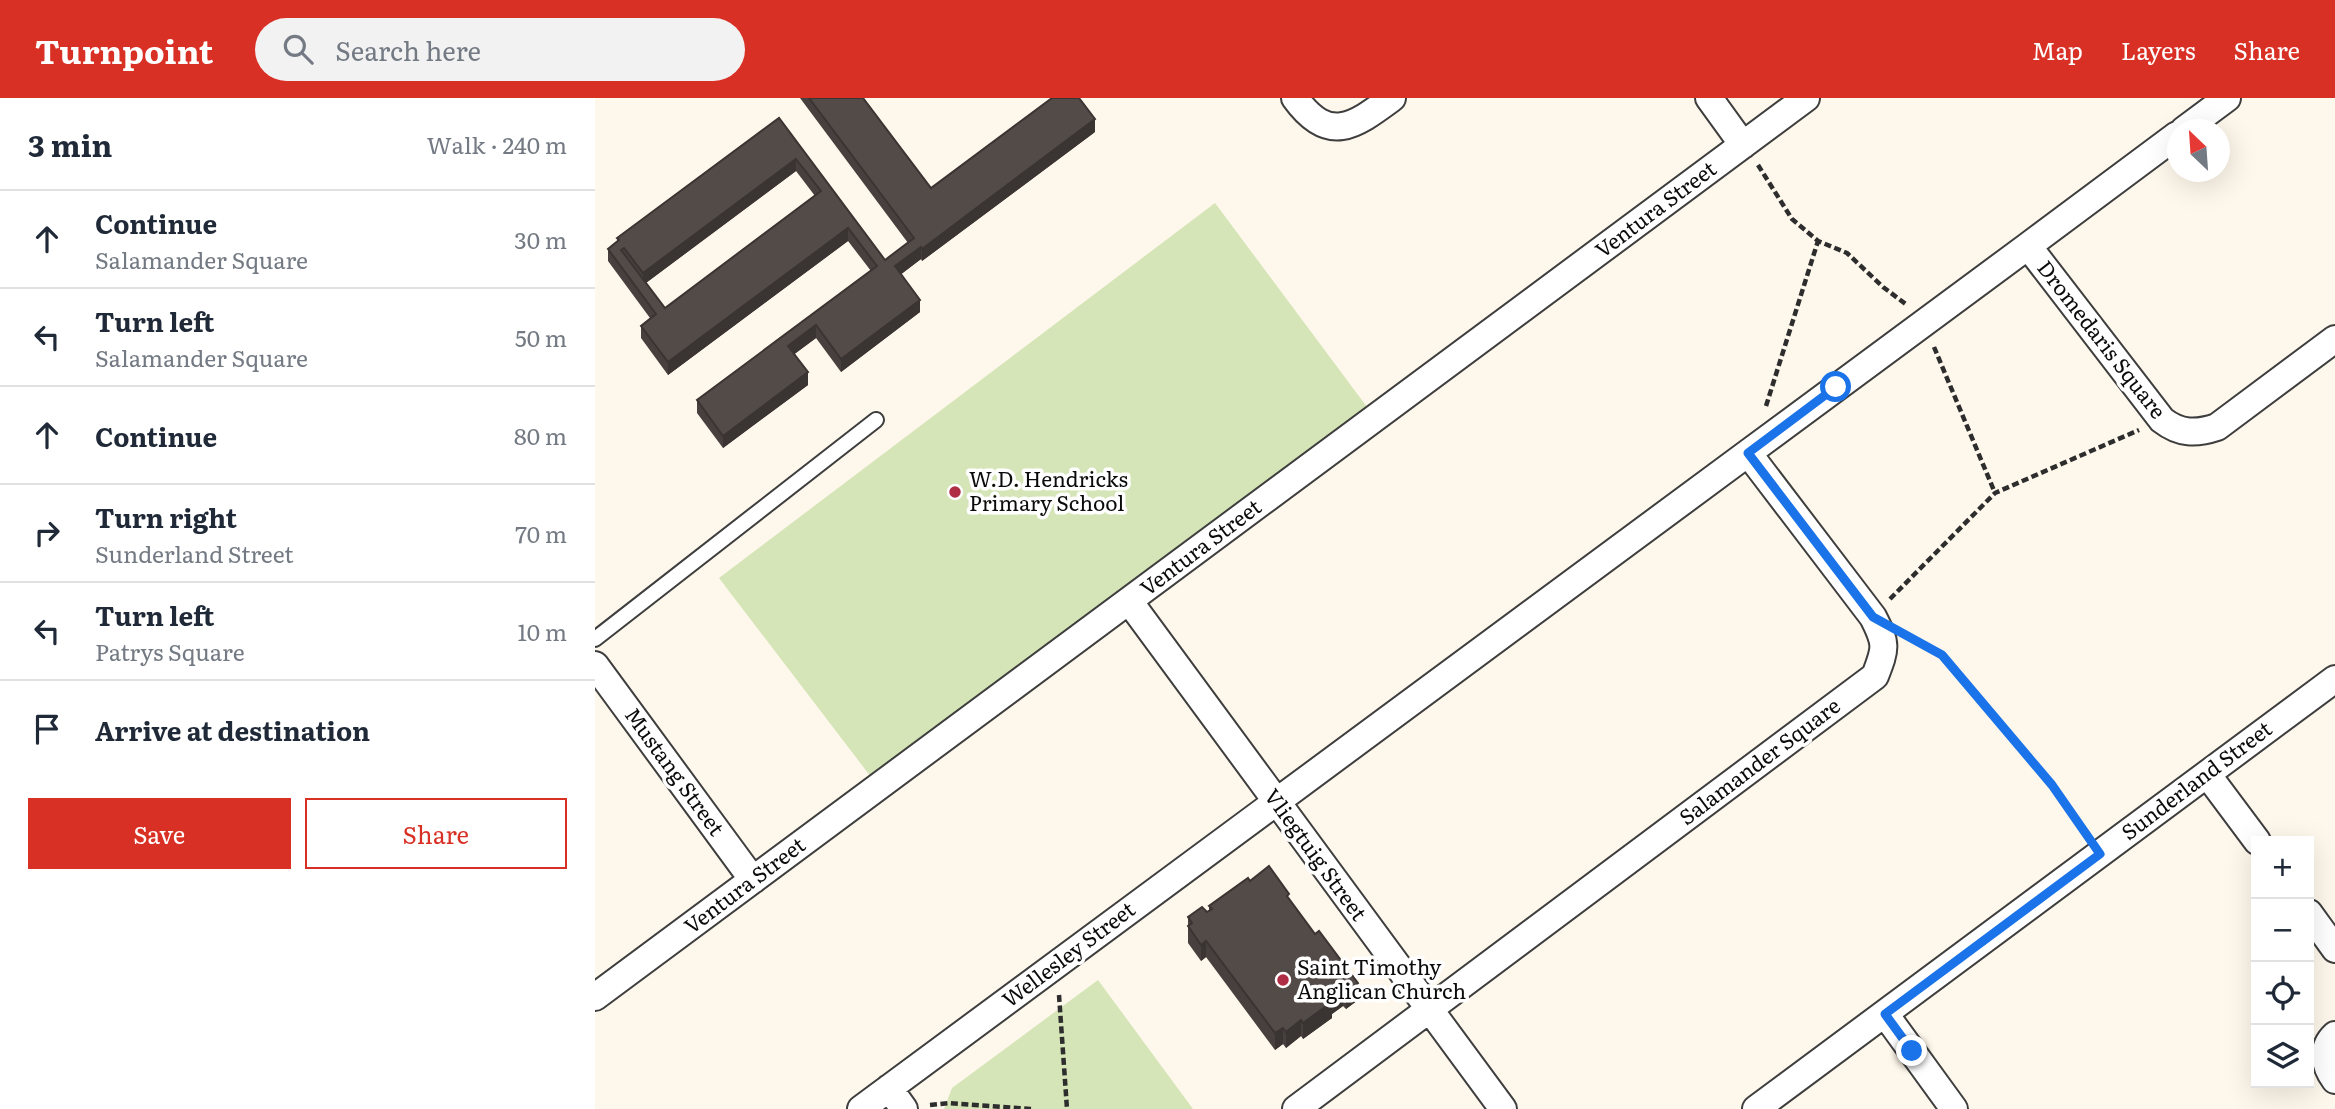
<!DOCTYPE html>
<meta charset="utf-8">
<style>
body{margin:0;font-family:Literata,serif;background:#f2f2f3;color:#1f2937}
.controls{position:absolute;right:21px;bottom:21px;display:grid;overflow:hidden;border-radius:0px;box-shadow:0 7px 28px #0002}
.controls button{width:63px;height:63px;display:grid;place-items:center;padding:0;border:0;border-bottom:2px solid #e0e1e3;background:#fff;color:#1f2937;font:35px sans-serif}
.compass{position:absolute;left:1572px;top:21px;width:63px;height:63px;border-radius:50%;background:#fff;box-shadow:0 7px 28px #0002;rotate:335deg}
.stop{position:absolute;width:21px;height:21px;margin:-16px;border:5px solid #1a73e8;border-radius:50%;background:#fff}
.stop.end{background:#1a73e8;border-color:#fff;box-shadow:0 2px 7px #0008}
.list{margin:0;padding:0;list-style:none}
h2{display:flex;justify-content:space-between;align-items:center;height:91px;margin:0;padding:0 28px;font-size:30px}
h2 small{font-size:23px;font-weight:400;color:#747a83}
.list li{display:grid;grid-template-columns:46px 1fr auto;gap:21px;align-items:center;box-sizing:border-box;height:98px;padding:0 28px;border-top:2px solid #e0e1e3}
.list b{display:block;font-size:26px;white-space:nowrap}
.list p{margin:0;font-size:23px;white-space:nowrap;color:#747a83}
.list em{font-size:23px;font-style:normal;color:#747a83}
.actions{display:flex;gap:14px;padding:21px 28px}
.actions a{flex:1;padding:16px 0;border:2px solid #d93025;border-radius:0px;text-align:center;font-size:24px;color:#d93025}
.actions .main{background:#d93025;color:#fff}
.icon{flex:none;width:38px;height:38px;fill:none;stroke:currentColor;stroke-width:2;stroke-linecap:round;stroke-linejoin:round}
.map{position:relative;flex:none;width:1740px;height:1011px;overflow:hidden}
header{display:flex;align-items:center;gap:42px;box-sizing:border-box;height:98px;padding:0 35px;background:#d93025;color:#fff}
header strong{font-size:33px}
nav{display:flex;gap:38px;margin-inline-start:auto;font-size:24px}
.search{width:490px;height:63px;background:#f2f2f3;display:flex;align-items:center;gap:18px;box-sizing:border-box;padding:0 24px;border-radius:38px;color:#747a83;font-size:26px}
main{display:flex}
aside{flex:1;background:#fff}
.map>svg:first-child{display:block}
.green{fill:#d5e5b7}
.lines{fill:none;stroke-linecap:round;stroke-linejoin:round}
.lane-casing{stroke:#3e3e3e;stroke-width:18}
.street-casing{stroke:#3e3e3e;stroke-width:30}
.path{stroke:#2d2d2d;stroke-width:4.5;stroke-dasharray:7 3.5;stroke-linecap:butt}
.lane{stroke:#fff;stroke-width:14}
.street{stroke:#fff;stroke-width:26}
.wall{fill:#47403e;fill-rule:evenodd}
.shaded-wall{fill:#3a3432}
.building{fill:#534b48;stroke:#3a3432;stroke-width:2;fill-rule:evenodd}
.route{stroke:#1a73e8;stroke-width:9}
.poi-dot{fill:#b02e45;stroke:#fff;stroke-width:2.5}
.labels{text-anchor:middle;stroke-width:7;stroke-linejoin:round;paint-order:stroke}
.street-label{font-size:21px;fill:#0b0b0b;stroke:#fff}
.poi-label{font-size:21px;fill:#0b0b0b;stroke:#fff;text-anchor:start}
</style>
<header>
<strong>Turnpoint</strong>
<div class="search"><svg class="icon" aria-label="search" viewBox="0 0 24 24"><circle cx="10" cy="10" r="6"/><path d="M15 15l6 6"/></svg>Search here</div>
<nav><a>Map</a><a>Layers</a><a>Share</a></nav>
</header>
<main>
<aside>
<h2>3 min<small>Walk · 240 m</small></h2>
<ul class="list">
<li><svg class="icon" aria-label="ahead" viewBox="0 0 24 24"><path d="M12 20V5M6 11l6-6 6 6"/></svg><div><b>Continue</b><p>Salamander Square</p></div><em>30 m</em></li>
<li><svg class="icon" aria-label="left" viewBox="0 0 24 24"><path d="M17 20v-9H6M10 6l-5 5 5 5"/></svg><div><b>Turn left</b><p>Salamander Square</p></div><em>50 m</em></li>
<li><svg class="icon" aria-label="ahead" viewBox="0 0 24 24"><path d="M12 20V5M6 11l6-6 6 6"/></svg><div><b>Continue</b></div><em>80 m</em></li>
<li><svg class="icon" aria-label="right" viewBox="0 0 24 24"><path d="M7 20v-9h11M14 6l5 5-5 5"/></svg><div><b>Turn right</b><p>Sunderland Street</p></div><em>70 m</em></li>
<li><svg class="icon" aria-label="left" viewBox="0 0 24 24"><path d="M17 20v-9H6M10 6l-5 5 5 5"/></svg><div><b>Turn left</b><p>Patrys Square</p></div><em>10 m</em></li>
<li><svg class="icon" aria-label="arrive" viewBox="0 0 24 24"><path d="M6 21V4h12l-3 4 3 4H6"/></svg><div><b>Arrive at destination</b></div></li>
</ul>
<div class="actions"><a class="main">Save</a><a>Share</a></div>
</aside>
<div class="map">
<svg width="1740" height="1011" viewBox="0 0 1740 1011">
<rect width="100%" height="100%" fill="#fef7eb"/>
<path class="green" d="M620,105L772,309L276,679L124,480Z
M503,882L598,1011H349L357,990Z"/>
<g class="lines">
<defs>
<path id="lane" d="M0,541L281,322"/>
<path id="street" d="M700,0C734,47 759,28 797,0
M1114,0L1148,47
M1589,32L1632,0
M1582,37L1433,148L1567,322C1585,336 1601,336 1622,329L1740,241
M1153,355L1433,148
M534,503L908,1011
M0,567L158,782
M1612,676L1662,743
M1714,815L1740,851
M0,899L1211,0
M1290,916L1359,1011
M1740,937C1726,950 1729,967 1740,982
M294,990L309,1011
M266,1011L1153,355L1278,519C1292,546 1291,550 1280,578L701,1011
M1161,1011L1740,581"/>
</defs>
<use href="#lane" class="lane-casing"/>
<use href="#street" class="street-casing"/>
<path class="path" d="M1163,67L1197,121L1223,143L1252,155L1288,189L1312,207
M1339,249L1400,395
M1171,308L1223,143
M1295,501L1400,395L1544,332
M1312,538L1347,557L1457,687L1490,735
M464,897L472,1011
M335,1007L354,1005L436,1011"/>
<use href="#lane" class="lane"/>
<use href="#street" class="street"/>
</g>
<path class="wall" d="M205,0H268L336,90L500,34L327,163L326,161L306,176L325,214L246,274L221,240L199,256L213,287L128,350L102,315V302L276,173L253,143L73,277L46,240V228L55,220L13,163V151L22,143V140L184,20L290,162L313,145ZM201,73L220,98L70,210L51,185Z
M694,802L763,902L751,911L748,908L737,916V920L708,941L706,938L691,950L688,946L680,952L611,859L606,863L593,845V819L612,814L614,812V808Z"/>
<path class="shaded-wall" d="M500,21V34L327,163V151Z
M201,61V73L48,187V175Z
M253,130V143L73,277V264Z
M326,149V161L300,181V168Z
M325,202V214L246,274V261Z
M221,227V240L193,261V248Z
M213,274V287L128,350V338Z
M611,843V859L606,863V847Z
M763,885V902L751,911V895Z
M748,892V908L737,916V920L708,941V925L735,901Z
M706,922V938L691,950V934Z
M688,930V946L680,952V935Z"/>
<path class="building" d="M214,0H268L336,90L457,0H484L500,21L327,151L326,149L300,168L325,202L246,261L221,227L193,248L213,274L128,338L102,302L282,168L253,130L73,264L46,228L61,216L13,151L24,142L22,140L184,20L290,162L319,140ZM201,61L226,93L70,210L26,152L29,150L48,175Z
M674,768L694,796L692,798L720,836L724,833L763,885L751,895L748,892L735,901L737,904L708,925L706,922L691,934L688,930L680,935L611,843L606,847L593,828L597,825L593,819L607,809L612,814L617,811L614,808L653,780L655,783Z"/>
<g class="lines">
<path class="route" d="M1241,289L1153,355L1278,519L1347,557L1457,687L1505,756L1290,916L1317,953"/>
</g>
<g class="poi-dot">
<circle cx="360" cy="394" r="7"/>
<circle cx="688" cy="882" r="7"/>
</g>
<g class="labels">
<g class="street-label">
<text transform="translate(1061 112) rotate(-37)" y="7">Ventura Street</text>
<text transform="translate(1506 242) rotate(52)" y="7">Dromedaris Square</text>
<text transform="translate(606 450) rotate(-37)" y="7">Ventura Street</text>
<text transform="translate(1165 664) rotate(-37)" y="7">Salamander Square</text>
<text transform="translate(79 674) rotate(54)" y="7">Mustang Street</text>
<text transform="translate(1602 683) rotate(-37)" y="7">Sunderland Street</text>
<text transform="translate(720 757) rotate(54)" y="7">Vliegtuig Street</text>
<text transform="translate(150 788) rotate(-37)" y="7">Ventura Street</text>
<text transform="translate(474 857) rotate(-37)" y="7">Wellesley Street</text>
</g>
<g class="poi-label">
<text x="374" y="389">W.D. Hendricks<tspan x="374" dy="24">Primary School</tspan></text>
<text x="702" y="877">Saint Timothy<tspan x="702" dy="24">Anglican Church</tspan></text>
</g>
</g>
</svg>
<div class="controls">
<button>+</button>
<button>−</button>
<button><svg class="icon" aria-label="locate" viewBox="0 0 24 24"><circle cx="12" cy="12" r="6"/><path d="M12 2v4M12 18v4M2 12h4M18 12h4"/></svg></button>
<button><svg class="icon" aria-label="layers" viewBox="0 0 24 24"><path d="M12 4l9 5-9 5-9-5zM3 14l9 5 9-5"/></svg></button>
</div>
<svg class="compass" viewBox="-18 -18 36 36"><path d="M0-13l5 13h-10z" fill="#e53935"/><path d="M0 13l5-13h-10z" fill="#747a83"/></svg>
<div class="stop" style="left:1241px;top:289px"></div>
<div class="stop end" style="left:1317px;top:953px"></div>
</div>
</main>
